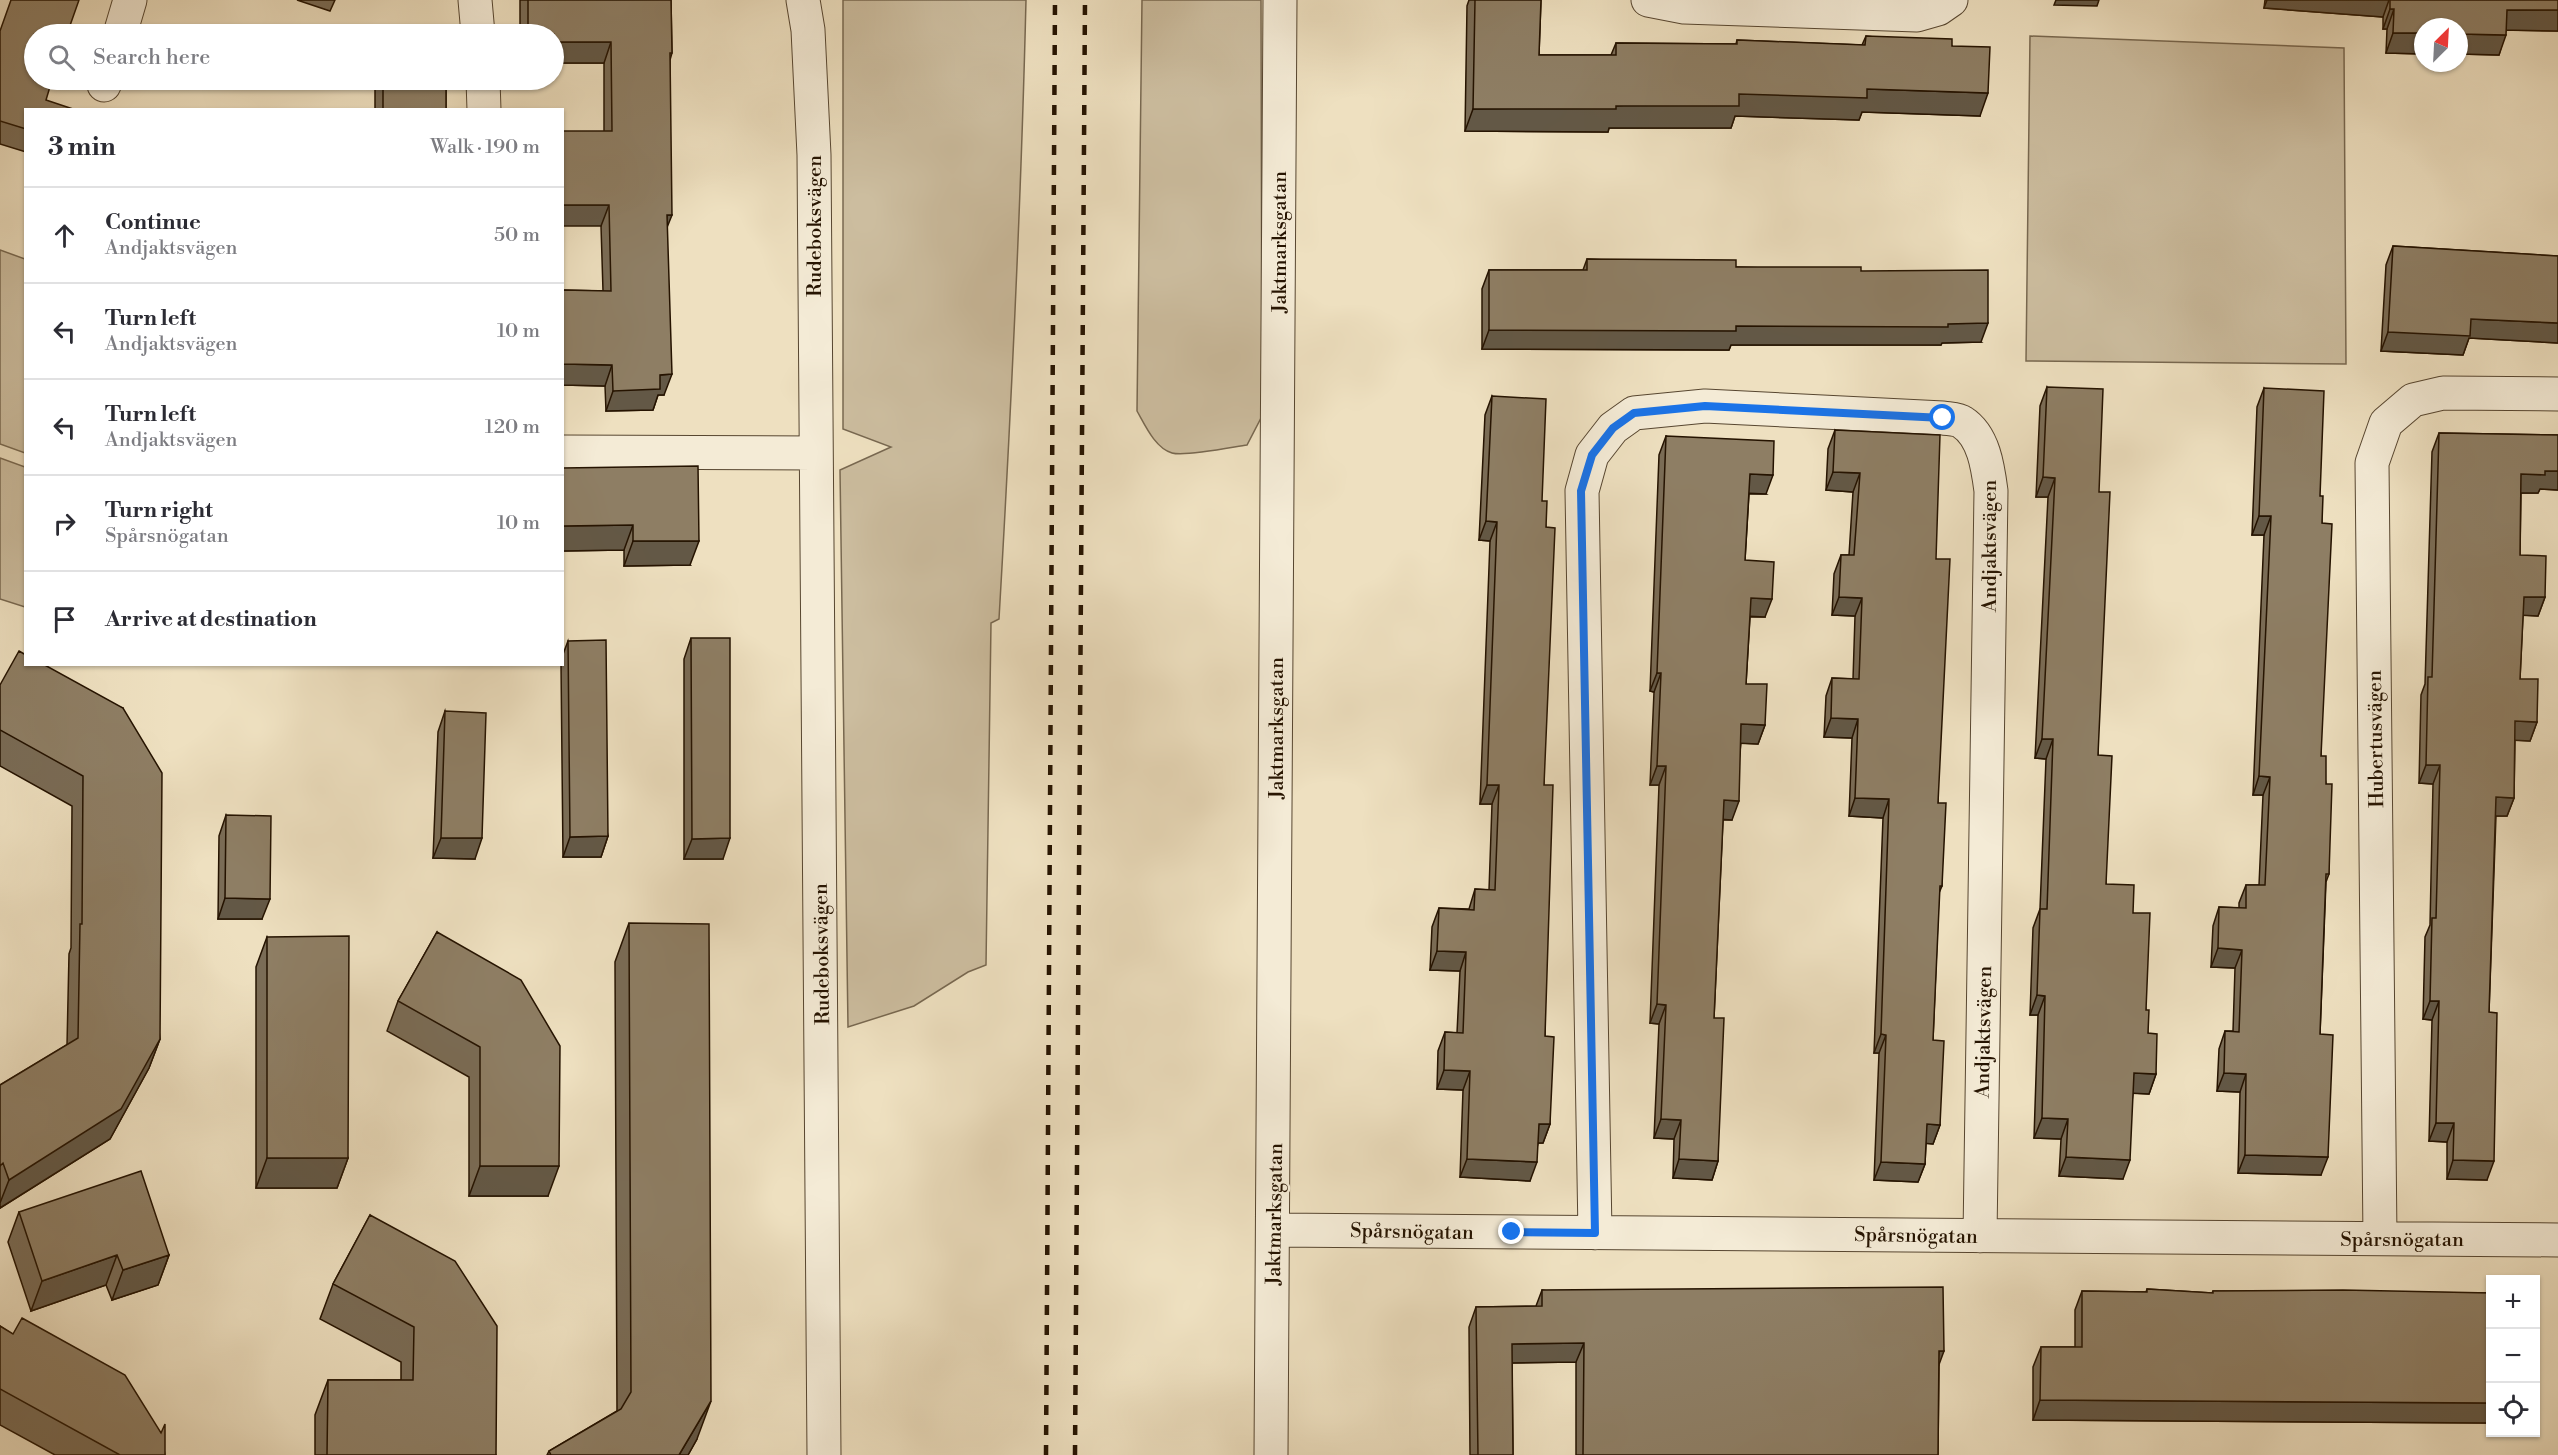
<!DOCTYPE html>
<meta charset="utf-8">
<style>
body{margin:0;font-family:"Libre Bodoni",serif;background:#f7f7f7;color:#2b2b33}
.controls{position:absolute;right:18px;bottom:18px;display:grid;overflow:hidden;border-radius:0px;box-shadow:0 2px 4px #0004}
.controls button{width:54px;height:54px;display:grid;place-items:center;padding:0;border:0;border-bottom:2px solid #e1e1e2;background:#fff;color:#2b2b33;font:30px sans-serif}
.compass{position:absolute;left:2414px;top:18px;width:54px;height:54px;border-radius:50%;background:#fff;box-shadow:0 2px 4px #0004;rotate:24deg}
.stop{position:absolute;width:18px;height:18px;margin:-14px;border:4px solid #1a73e8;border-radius:50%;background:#fff}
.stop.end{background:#1a73e8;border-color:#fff;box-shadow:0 2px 6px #0008}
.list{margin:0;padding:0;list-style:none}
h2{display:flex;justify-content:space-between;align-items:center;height:78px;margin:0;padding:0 24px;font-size:26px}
h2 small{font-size:20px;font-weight:400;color:#7c7c81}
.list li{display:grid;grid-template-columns:39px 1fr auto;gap:18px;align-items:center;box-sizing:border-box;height:96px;padding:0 24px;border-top:2px solid #e1e1e2}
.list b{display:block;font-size:22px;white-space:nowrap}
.list p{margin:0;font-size:20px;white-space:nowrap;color:#7c7c81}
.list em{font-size:20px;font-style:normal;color:#7c7c81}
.icon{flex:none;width:33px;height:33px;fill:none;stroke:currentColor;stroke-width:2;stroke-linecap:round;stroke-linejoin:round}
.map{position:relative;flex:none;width:2558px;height:1455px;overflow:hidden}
.search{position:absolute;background:#fff;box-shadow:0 2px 4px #0004;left:24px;top:24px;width:540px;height:66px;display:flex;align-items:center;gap:15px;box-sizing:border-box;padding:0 21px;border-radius:33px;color:#7c7c81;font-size:22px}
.panel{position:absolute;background:#fff;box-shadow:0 2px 4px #0004;left:24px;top:108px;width:540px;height:558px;border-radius:0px}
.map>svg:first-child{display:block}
.green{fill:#ccbd9f;stroke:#786850;stroke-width:1.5}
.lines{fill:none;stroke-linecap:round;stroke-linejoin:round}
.minor-casing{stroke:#574630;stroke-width:35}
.minor{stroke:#f4ebd6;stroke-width:33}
.rail{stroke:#251300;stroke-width:4.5;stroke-dasharray:10 10;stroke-linecap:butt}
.wall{fill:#7a6c56;stroke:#251300;stroke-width:1.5}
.shaded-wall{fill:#635846;stroke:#251300;stroke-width:1.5}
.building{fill:#8e7e64;stroke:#251300;stroke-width:1.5}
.route{stroke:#1a73e8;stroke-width:8}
.labels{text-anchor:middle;stroke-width:5;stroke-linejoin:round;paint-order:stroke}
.street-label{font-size:20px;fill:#251300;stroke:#f4ebd6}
</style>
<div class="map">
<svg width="2558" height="1455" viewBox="0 0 2558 1455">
<rect width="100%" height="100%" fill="#eee0c0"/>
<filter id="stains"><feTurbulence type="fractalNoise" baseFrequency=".00333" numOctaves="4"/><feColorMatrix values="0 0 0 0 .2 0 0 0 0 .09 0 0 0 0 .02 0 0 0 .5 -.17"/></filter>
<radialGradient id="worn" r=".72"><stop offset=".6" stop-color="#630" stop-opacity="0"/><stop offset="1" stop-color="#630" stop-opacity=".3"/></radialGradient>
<path class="green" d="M843,0H1026C1021,207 1011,413 999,619L991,623L986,965L968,972L914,1006L848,1027L840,470L891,447L843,429Z
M1142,0H1261L1262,416L1247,445C1233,447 1185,457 1172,453C1155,448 1145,425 1137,411Z
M2030,36L2344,48L2346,364L2026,361Z
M0,250L25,259V453L0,444Z
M0,458L25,467V607L0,599Z"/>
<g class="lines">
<defs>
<path id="minor" d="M475,0L478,34
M803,0L808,30L814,155L824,1455
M1648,0L1684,7L1917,15L1938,9L1951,0
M120,34L130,0
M483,80L484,110
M104,85L106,80
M562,452L815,453
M1274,1230L2558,1240
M1595,1233L1582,491L1592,455L1613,428L1634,413L1705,406L1943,418C1949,419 1958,419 1962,422C1984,436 1988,468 1991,491L1980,1236
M2380,1238L2372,463L2386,423L2413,400L2443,393L2558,394
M1271,1455L1280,0"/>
</defs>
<use href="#minor" class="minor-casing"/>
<use href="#minor" class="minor"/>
<path class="rail" d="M1046,1455L1055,0
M1075,1455L1085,0"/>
</g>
<path class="wall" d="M297,0H335L330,11Z
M520,0H671L672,53L670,60L664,395H658L653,410L606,411L605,386L562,385V290L603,291L601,226L604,131V63H554V34H520Z
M1469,0H1541L1539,55H1611L1616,43L1736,44L1737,40L1862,45L1866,36L1952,46L1980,116L1862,112L1859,120L1735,116L1731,128H1609L1608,132L1465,131L1467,6Z
M2265,0H2558V31L2506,30L2499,55L2459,54V27H2423V54L2386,53L2387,29H2383V17L2264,8Z
M0,30L26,110V152L0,144Z
M375,80H446V110H375Z
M2393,246L2558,256V343L2469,338L2463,355L2381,351L2386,265Z
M1587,259L1736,267L1861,271L1981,342L1942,343L1941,345H1731L1729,350L1482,349V289L1489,270H1583Z
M2047,387L2099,492L2098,755L2106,884L2133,913L2146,1010L2148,1033L2156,1074L2149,1094L2133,1093L2123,1179L2059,1176L2061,1139L2034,1138L2038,1015H2030L2033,928L2040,909L2046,759L2035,758L2048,497H2036L2040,406Z
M2264,388L2320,496L2322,523L2321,756L2326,784L2329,874L2326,882L2320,1034L2321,1175L2238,1173L2240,1092L2217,1091L2219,1049L2225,1031H2233L2235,968L2211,967L2213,926L2219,907L2239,908V903L2246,885H2259L2263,795H2253L2264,535H2252L2257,407Z
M1492,396L1542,501L1546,527L1544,785L1545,1036L1550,1124L1543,1143H1538L1530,1181L1460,1177L1463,1090L1437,1089L1438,1051L1445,1032L1457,1033L1460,971L1430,970L1432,927L1439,908L1469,909L1475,889L1489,890L1492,804H1480L1490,541L1479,540L1485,415Z
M1835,430L1936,559L1938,803L1942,886L1939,893L1933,1040L1940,1125L1933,1144L1926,1143L1925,1164L1918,1182L1874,1180L1879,1053H1874L1883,818L1849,816L1852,738L1824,737L1826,696L1832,678L1853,679L1855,616L1832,615L1834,574L1841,555H1849L1853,492L1826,490L1828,449Z
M2439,433L2558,435V490L2540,489L2538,493H2521L2520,555L2545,597L2538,616L2523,615L2520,679L2537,722L2530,741L2515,740L2514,798L2507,816H2496L2489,1012L2487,1180L2447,1179V1142L2429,1141L2432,1020L2423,1019L2425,937L2430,925L2433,784L2419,783L2421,695L2425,684L2432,452Z
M1666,436L1766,494H1749L1745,560L1765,617H1750L1746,684L1765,725L1758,744L1741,743L1732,820H1723L1714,1018L1718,1161L1712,1180L1673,1178L1674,1139L1654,1138L1659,1024L1650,1023L1659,785H1650L1654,692L1650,691L1659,455Z
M562,468L690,565L624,566V550L562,551Z
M691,638L723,859H684V659Z
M568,641L608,836L601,857H563L561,664H562V657Z
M0,685L123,708L160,1039L149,1068L110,1139L0,1208V1085L67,1045L69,954L71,948L72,806L0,766Z
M445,711L475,859L433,858L438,732Z
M226,815L262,919H218L219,836Z
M629,923L697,1439L688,1455H547L549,1451L617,1411L615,962Z
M437,932L548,1196H469V1077L387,1031L398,1001Z
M267,937L348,1158L337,1188H256V967Z
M19,1212L169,1255L158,1285L112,1300L106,1285L31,1311L8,1242Z
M370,1215L496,1455H315V1415L328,1380H401V1362L320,1319L333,1284Z
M2147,1289L2212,1293L2213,1291L2490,1293V1423L2033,1420V1367L2041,1347H2075V1310L2082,1291L2146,1292Z
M1542,1290L1939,1365L1938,1455H1576V1362L1512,1363L1513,1455H1470L1469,1327L1476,1307L1536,1306Z
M0,1326L161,1433L165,1455H55L0,1425Z"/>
<path class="shaded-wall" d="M2056,0H2099L2097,6L2054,5Z
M2267,0H2389L2383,17L2264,8Z
M2390,9H2394L2387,29H2383Z
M2507,10H2558V31L2499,30Z
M2393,33H2423V54L2386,53Z
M2459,34L2506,35L2499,55L2459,54Z
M554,42H611L604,63H554Z
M1867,89L1988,93L1980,116L1862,112L1859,120L1735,116L1731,128H1609L1608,132L1465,131L1473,109L1616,106L1739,94Z
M562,205H609L601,226H562Z
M667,215H672L664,235Z
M2471,319L2558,323V343L2469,338L2463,355L2381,351L2388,332Z
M1988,323L1981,342L1942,343L1941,345H1731L1729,350L1482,349L1489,330L1736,326Z
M562,364L612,365L605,386L562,385Z
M672,374L664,395H658L653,410L606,411L613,391L660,375Z
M2545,471H2558V490L2540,489L2538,493H2514L2521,474Z
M1833,472L1860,473L1853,492L1826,490Z
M1750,474L1773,475L1766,494L1743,493Z
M2043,477L2055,478L2048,497H2036Z
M2259,516H2271L2264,535H2252Z
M1486,521L1497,522L1490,541L1479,540Z
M633,525L624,550L562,551V526Z
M633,541H699L690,565L624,566Z
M1839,597L1862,598L1855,616L1832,615Z
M2524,597H2545L2538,616L2517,615Z
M1751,598L1772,599L1765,617L1744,616Z
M1657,673H1661L1654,692L1650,691Z
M1831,718L1858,719L1852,738L1824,737Z
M2515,721L2537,722L2530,741L2509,740Z
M1741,724L1765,725L1758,744L1734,743Z
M2042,739H2053L2046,759L2035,758Z
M2426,765H2440L2433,784L2419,783Z
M1657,766H1666L1659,785H1650Z
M2259,776L2270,777L2263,795H2253Z
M1487,785H1499L1492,804H1480Z
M2496,797L2514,798L2507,816H2489Z
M1855,798L1889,799L1883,818L1849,816Z
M1724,800L1739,801L1732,820L1717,819Z
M608,836L601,857H563L570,837Z
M441,838H482L475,859L433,858Z
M730,838L723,859H684L692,839Z
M225,898L270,899L262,919H218Z
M2218,948L2242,950L2235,968L2211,967Z
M1437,951L1466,952L1460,971L1430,970Z
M2037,995L2045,996L2038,1015H2030Z
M2430,1001H2439L2432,1020L2423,1019Z
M1657,1004L1666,1005L1659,1024L1650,1023Z
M1881,1034L1886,1035L1879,1053H1874Z
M160,1039L149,1068L110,1139L0,1208V1203L9,1180Z
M1444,1070L1470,1071L1463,1090L1437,1089Z
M2134,1073L2156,1074L2149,1094L2127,1093Z
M2224,1073L2246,1074L2240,1092L2217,1091Z
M2042,1118L2068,1119L2061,1139L2034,1138Z
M1661,1119L1681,1120L1674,1139L1654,1138Z
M2436,1123H2454L2447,1142L2429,1141Z
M1539,1124H1550L1543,1143H1532Z
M1927,1124L1940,1125L1933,1144L1920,1143Z
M2245,1155L2328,1157L2321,1175L2238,1173Z
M2066,1157L2130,1160L2123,1179L2059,1176Z
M267,1158H348L337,1188H256Z
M1467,1159L1537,1162L1530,1181L1460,1177Z
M1679,1159L1718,1161L1712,1180L1673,1178Z
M2453,1160L2494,1161L2487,1180L2447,1179Z
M1881,1162L1925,1164L1918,1182L1874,1180Z
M480,1166H559L548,1196H469Z
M117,1255L106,1285L31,1311L42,1281Z
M169,1255L158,1285L112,1300L123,1270Z
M1584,1343L1576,1362L1505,1363L1512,1344Z
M1939,1351H1944L1937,1370Z
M2040,1400L2490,1403V1423L2033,1420Z
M711,1401L697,1439L688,1455H679Z"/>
<path class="building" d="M11,0H79L67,34H34V80H52L46,100L76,110H26V129L0,121V31Z
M528,0H671L672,53H670L672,215H667L672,374L660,375V389L613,391L612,365L562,364V290L611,291L609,205H562V131H612L611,42H554V34H528Z
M1475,0H1541L1539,55H1616V43L1737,44V40L1865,45L1866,36L1952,39V46L1990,47L1988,93L1867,89V98L1739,94V106H1616V109H1473Z
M2390,0H2558V10H2507L2506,35L2459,34V27H2423V33H2393L2394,9H2390Z
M383,32H446V34H383Z
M383,80H446V110H383Z
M2393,246L2558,256V323L2471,319L2470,336L2388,332Z
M1587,259L1736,260V267H1861V271L1988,270V323L1948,324V327L1736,326V331L1489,330V270H1587Z
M2047,387L2103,389L2099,492H2110L2098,755L2112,756L2106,884L2134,885L2133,913H2150L2146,1010H2149L2148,1033L2157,1034L2156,1074L2134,1073L2130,1160L2066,1157L2068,1119L2042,1118L2045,996L2037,995L2040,909H2047L2053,739H2042L2055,478L2043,477Z
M2264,388L2324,391L2320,496H2323L2322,523L2332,524L2321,756H2326V784H2332L2329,874H2326L2320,1034L2333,1035L2328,1157L2245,1155L2246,1074L2224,1073L2225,1031L2239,1032L2242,950L2218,948L2219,907L2246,908V885H2265L2270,777L2259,776L2271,516H2259Z
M1492,396L1546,399L1542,501H1547L1546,527L1555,528L1544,785H1553L1545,1036L1554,1037L1550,1124H1539L1537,1162L1467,1159L1470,1071L1444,1070L1445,1032L1463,1033L1466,952L1437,951L1439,908L1474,910L1475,889L1495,890L1499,785H1487L1497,522L1486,521Z
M1835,430L1940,435L1936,559H1950L1938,803H1946L1942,886H1940L1933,1040L1944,1041L1940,1125L1927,1124L1925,1164L1881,1162L1886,1035L1881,1034L1889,799L1855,798L1858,719L1831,718L1832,678L1859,679L1862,598L1839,597L1841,555H1854L1860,473L1833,472Z
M2439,433L2558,435V471H2545V475L2521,474L2520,555L2546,556L2545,597H2524L2520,679H2538L2537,722L2515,721L2514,798L2496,797L2489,1012L2497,1013L2494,1161L2453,1160L2454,1123H2436L2439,1001H2430L2432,918H2436L2440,765H2426L2428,677H2432Z
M1666,436L1774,441L1773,475L1750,474L1745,560L1774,562L1772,599L1751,598L1746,684H1767L1765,725L1741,724L1739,801L1724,800L1714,1018H1724L1718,1161L1679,1159L1681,1120L1661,1119L1666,1005L1657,1004L1666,766H1657L1661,673H1657Z
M698,466L699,541H633V525L562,526V468Z
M691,638H730V838L692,839Z
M606,640L608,836L570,837L568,641Z
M19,651L26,655V664H43L123,708L162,773L160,1039L121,1109L9,1180L3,1163L0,1166V1085L78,1038L80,924H82L83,776L0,730V685Z
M445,711L486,713L482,838H441Z
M226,815L271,816L270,899L225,898Z
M629,923L709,924L711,1401L679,1455H551L549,1451L621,1409L631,1392Z
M437,932L521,980L560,1046L559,1166H480V1047L398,1001Z
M349,936L348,1158H267V937Z
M141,1171L169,1255L123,1270L117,1255L42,1281L19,1212Z
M370,1215L455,1261L497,1326L496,1455H327L328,1380H413L414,1327L333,1284Z
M1943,1287L1944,1351H1939L1938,1455H1583L1584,1343L1512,1344L1513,1455H1478L1476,1307L1542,1306V1290Z
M2147,1289L2213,1293V1291L2343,1290L2490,1293V1403L2040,1400L2041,1347H2082V1291L2147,1292Z
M22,1318L125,1375L161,1433L165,1424V1455H120L0,1389V1326L13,1334Z"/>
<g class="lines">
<path class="route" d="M1512,1232L1595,1233L1581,491L1592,455L1613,428L1634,413L1705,406L1943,418"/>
</g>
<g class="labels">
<g class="street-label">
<text transform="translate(814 226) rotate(-90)" y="7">Rudeboksvägen</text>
<text transform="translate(1279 242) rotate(-90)" y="7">Jaktmarksgatan</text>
<text transform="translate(1989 546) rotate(-90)" y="7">Andjaktsvägen</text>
<text transform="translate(1276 728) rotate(-90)" y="7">Jaktmarksgatan</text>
<text transform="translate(2375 739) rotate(-91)" y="7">Hubertusvägen</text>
<text transform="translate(821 954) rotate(-91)" y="7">Rudeboksvägen</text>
<text transform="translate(1983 1032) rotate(-89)" y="7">Andjaktsvägen</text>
<text transform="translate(1274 1214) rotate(-89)" y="7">Jaktmarksgatan</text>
<text transform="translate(1412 1231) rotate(1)" y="7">Spårsnögatan</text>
<text transform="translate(1916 1235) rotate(1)" y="7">Spårsnögatan</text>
<text x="2402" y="1246">Spårsnögatan</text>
</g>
</g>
<rect width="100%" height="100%" filter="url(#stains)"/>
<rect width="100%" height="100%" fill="url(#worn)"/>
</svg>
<div class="controls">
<button>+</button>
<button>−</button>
<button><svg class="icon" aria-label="locate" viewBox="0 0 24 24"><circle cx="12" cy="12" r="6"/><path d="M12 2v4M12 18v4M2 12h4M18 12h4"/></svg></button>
</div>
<svg class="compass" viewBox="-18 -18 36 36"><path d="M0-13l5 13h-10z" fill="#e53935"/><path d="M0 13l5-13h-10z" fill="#7c7c81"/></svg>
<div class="stop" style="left:1943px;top:418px"></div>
<div class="stop end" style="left:1512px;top:1232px"></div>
<div class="search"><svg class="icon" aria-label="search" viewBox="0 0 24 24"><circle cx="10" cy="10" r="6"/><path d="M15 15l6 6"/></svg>Search here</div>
<section class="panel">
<h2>3 min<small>Walk · 190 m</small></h2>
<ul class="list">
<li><svg class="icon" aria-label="ahead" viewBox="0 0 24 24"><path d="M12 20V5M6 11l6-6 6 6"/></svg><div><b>Continue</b><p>Andjaktsvägen</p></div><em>50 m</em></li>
<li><svg class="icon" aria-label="left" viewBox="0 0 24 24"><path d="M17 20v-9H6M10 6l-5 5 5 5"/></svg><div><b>Turn left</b><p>Andjaktsvägen</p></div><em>10 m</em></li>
<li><svg class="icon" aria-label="left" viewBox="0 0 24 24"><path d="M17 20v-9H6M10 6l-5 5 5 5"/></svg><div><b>Turn left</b><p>Andjaktsvägen</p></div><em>120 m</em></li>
<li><svg class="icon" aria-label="right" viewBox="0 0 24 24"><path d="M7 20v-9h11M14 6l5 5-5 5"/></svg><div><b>Turn right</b><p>Spårsnögatan</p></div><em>10 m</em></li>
<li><svg class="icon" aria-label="arrive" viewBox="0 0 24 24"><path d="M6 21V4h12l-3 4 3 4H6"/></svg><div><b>Arrive at destination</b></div></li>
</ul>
</section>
</div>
